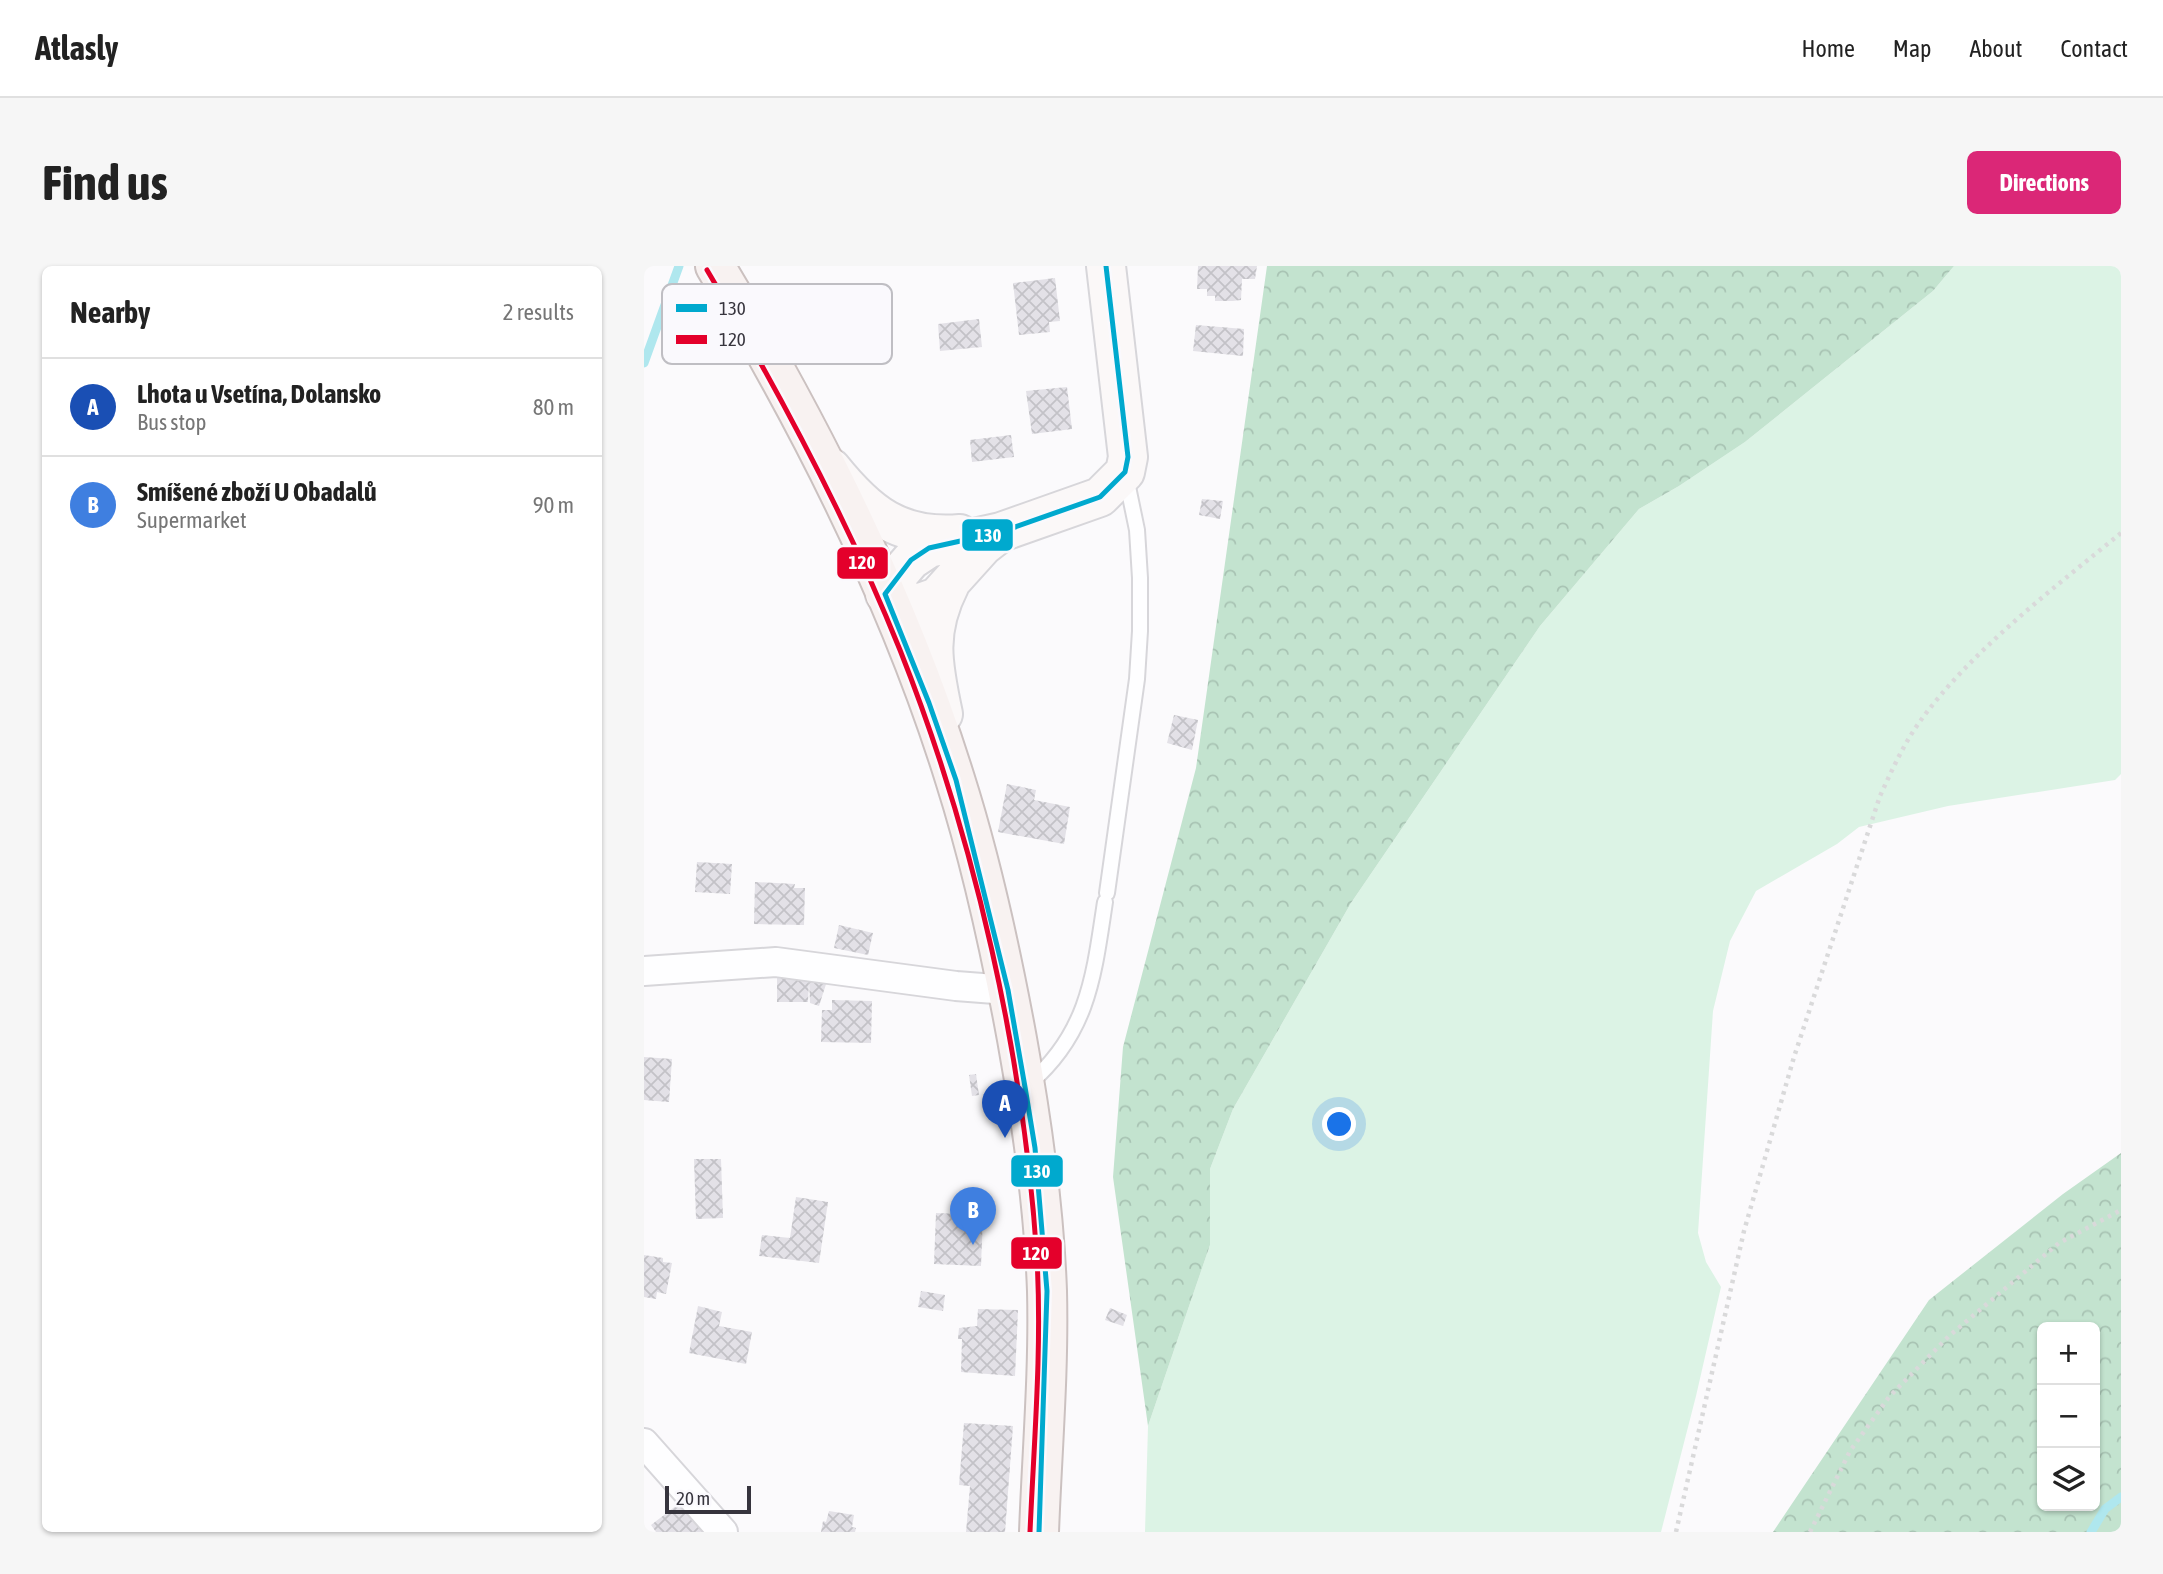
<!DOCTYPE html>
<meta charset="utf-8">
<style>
body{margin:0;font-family:"Asap Condensed",sans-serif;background:#f6f6f6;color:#222}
.controls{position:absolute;right:21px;bottom:21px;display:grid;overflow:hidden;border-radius:10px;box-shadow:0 2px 5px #0004}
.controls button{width:63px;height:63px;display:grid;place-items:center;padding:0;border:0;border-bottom:2px solid #e0e0e0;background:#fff;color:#222;font:35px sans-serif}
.scale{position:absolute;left:21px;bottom:18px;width:86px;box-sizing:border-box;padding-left:7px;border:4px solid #36343d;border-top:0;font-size:19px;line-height:24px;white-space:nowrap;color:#36343d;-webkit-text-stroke:5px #faf9fd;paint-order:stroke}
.you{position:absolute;left:696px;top:859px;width:24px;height:24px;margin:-18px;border:5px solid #fff;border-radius:50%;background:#1a73e8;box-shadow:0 0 0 10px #1a73e833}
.badge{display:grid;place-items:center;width:46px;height:46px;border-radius:50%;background:#db2777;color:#fff;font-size:23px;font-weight:700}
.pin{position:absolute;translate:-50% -58px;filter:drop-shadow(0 2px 4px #0008)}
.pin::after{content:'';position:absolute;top:37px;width:24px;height:21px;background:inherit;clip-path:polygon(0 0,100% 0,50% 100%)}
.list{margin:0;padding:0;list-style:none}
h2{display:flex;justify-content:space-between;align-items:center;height:91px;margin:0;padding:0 28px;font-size:30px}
h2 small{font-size:23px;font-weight:400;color:#767676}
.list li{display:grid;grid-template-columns:46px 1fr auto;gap:21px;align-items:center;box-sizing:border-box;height:98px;padding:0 28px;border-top:2px solid #e0e0e0}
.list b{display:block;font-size:26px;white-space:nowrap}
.list p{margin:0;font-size:23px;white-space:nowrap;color:#767676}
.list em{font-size:23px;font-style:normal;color:#767676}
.icon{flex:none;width:38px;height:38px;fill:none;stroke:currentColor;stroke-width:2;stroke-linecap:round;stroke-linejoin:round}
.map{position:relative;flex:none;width:1477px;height:1266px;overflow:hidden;border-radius:10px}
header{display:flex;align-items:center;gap:42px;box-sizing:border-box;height:98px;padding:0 35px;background:#fff;border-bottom:2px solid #e0e0e0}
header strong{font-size:33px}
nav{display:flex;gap:38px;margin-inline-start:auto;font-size:24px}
.intro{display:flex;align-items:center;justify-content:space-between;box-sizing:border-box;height:168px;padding:0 42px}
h1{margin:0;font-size:49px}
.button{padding:18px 32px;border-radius:10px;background:#db2777;color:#fff;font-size:24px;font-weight:700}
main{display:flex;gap:42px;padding:0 42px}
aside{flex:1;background:#fff;border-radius:10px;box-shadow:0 2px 5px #0004}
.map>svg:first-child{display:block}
.grass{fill:#dcf3e5}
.forest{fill:url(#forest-crowns);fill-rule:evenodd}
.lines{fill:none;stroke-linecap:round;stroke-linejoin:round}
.stream{stroke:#afe7ee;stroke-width:9}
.building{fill:url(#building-cross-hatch)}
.lane-casing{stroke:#d7d6da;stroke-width:18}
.street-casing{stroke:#d7d6da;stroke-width:32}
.secondary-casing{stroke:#d7d6da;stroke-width:42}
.primary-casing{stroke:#cbc1c0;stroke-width:42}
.path{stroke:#d9d9da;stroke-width:4.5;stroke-dasharray:3.5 5;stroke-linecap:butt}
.lane{stroke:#fefeff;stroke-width:14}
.street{stroke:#fefeff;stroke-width:28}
.secondary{stroke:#fbf8f8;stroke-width:38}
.primary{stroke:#f8f2f1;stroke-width:38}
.bus-1-casing{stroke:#faf9fd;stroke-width:10}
.bus-2-casing{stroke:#faf9fd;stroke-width:10}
.bus-1{stroke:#00a9ce;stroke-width:5}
.bus-2{stroke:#e4002b;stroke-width:5}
.key{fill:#faf9fd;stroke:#bfbec3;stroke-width:2}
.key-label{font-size:19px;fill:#36343d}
.line-badge{stroke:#faf9fd;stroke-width:2.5}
.badge-label{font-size:19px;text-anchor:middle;font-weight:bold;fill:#fff}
</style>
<header>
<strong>Atlasly</strong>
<nav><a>Home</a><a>Map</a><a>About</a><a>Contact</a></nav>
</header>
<div class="intro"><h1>Find us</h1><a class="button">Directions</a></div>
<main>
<aside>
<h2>Nearby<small>2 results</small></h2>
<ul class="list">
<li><span class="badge" style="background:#1a4fb4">A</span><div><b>Lhota u Vsetína, Dolansko</b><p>Bus stop</p></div><em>80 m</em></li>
<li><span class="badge" style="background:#3f7fe0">B</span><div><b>Smíšené zboží U Obadalů</b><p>Supermarket</p></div><em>90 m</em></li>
</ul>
</aside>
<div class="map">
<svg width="1477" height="1266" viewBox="0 0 1477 1266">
<defs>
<pattern id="forest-crowns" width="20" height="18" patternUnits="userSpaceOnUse" patternTransform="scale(1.75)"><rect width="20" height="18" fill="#c3e3cf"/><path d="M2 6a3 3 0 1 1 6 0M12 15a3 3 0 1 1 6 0" fill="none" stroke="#a8c3b3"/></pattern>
<pattern id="building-cross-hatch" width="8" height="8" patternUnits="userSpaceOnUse" patternTransform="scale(1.75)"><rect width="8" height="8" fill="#e3e1e7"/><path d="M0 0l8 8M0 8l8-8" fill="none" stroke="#c3c2c7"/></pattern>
</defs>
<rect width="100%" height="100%" fill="#fbfafc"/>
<path class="grass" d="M1310,0H1477V508L1471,514L1304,540L1215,561L1193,578L1112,625L1086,675L1069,745L1054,967L1062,996L1077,1021L1052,1130L1017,1266H501L504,1160L566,979V903L589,843L707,637L896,360L995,243L1035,220L1101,176L1289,25Z"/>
<path class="forest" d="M623,0H1310L1289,25L1101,176L1035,220L995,243L896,360L707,637L589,843L566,903V979L504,1160L469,911L479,781L552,502Z
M1477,887V1266H1129L1285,1034L1419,928ZM1451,1061V1240H1398V1061Z"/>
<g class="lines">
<path class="stream" d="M0,97L35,0
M1447,1266L1461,1243L1477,1231"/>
</g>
<path class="building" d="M554,0H613L611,13H598L597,34L589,35H571V30H563V23H553Z
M411,12L416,55L405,56L406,66L375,69L369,17Z
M335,53L338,81L296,85L294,58Z
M552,59L600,63L599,90L549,85Z
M423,121L428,163L388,168L382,125Z
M367,169L370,191L328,196L326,174Z
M558,233L579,235L576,253L555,249Z
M530,449L554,454L548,484L523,477Z
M363,518L392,524L390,534L426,541L420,578L354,566Z
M53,596L88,598L86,628L51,626Z
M111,616L151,618L150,622H161L160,659L110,658Z
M195,659L229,667L224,689L190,682Z
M133,709L184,712L175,740L166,737L165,715L164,736H133Z
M188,734L228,735L227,777L177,776L178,744H188Z
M0,791L28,793L25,836L0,834Z
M332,808L335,829L328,830L325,809Z
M50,893H77L79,952L52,953Z
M152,931L184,936L175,997L115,990L118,969L146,972Z
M292,947L339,949L337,1000L290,998Z
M0,989L19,992V996L28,997L22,1028L13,1026L12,1033L0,1031Z
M277,1025L301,1029L299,1045L274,1041Z
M54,1040L78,1046L75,1060L108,1066L102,1098L45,1087Z
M466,1042L483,1049L479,1060L461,1054Z
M334,1043L374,1044L371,1110L317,1106L318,1073H314L315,1062L333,1060Z
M320,1157L369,1160L361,1266H322L326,1220L315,1219Z
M37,1236L59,1266H12L7,1259Z
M185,1245L210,1249L208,1261L212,1262L211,1266H177L179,1255L182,1256Z"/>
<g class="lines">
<defs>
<path id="lane" d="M463,627L493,413L496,365V312L493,264L482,211
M386,817C445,766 450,708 461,636"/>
<path id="street" d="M0,705L132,696L312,720L364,724
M0,1177L79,1266"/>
<path id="secondary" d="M187,202C224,248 255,273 316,268
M357,266L339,280L293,331L276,337L259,335L241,328L249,315L267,294L285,282L357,266L456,231L481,206L484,191L462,0
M299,448C288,397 282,365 306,318"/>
<path id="primary" d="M71,0C167,159 256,336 311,513C338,598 357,686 373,773C388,856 400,941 403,1025C405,1105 398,1186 395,1266"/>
</defs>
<use href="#lane" class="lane-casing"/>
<use href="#street" class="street-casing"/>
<use href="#secondary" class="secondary-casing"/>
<use href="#primary" class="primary-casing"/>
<path class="path" d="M1032,1266L1100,965L1150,791L1236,530C1248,504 1260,477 1277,454C1328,384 1410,322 1477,267
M1166,1266L1206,1185L1245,1131L1305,1070L1415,977L1477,944"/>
<use href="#lane" class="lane"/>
<use href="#street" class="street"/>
<use href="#secondary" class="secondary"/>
<use href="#primary" class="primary"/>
<defs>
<path id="bus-1" d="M395,1266L403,1025L391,882L381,821L364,724L312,514L285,437L241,328L267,294L285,282L357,266L456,231L481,206L484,191L462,0"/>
<path id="bus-2" d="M63,4C136,127 203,252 256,384C331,573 380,791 393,993C398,1084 390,1175 386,1266"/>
</defs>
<use href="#bus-1" class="bus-1-casing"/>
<use href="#bus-2" class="bus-2-casing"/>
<use href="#bus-1" class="bus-1"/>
<use href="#bus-2" class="bus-2"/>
</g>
<rect x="18" y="18" width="230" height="80" rx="10" class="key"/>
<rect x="32" y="38" width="31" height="8" fill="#00a9ce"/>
<rect x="32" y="69" width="31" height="9" fill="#e4002b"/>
<g class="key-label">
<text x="75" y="49">130</text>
<text x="75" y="80">120</text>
</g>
<g class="line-badge">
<rect x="317" y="252" width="53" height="34" rx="7" fill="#00a9ce"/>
<rect x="192" y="280" width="53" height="34" rx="7" fill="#e4002b"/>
<rect x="366" y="888" width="54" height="34" rx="7" fill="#00a9ce"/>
<rect x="366" y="970" width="53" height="34" rx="7" fill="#e4002b"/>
</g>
<g class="badge-label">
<text x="344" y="276">130</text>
<text x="218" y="303">120</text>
<text x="393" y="912">130</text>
<text x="392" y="994">120</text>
</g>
</svg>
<div class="controls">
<button>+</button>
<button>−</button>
<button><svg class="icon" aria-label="layers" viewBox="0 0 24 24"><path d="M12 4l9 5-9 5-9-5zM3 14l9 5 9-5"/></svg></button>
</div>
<div class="scale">20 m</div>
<div class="you"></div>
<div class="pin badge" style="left:361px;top:872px;background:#1a4fb4">A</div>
<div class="pin badge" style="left:329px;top:979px;background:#3f7fe0">B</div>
</div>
</main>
